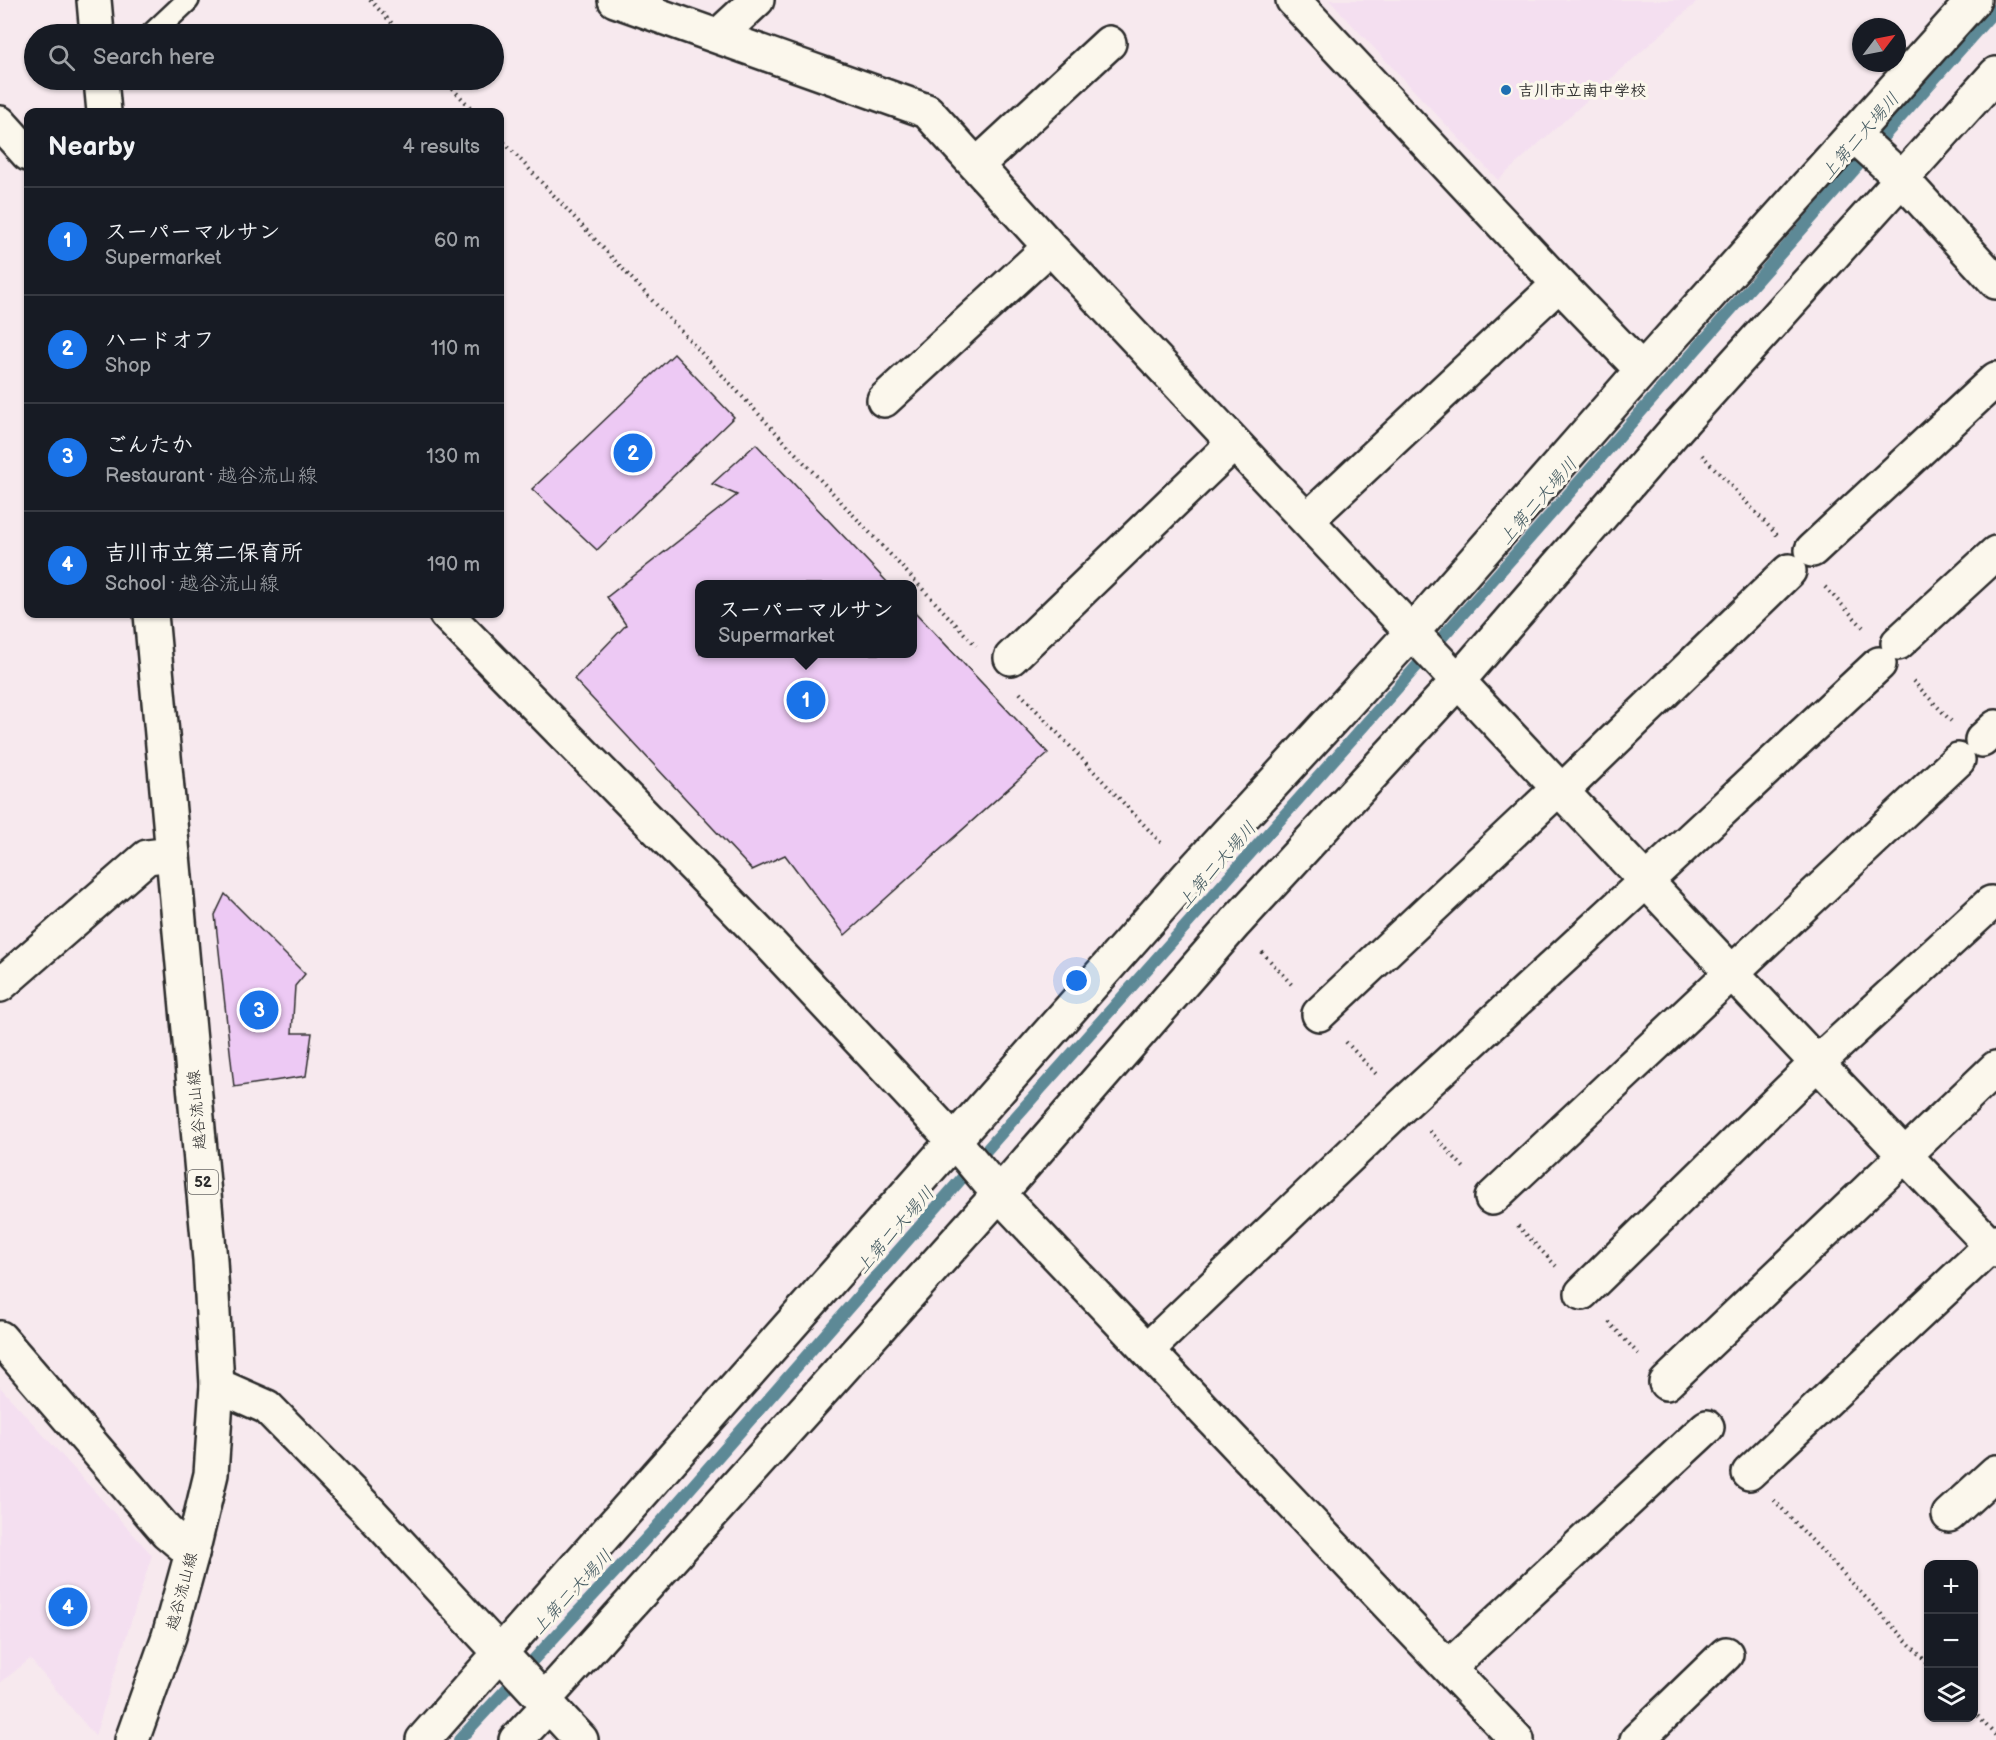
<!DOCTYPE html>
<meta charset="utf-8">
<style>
body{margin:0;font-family:"Balsamiq Sans","Klee One",sans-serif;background:#20242c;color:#f1f3f6}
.controls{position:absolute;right:18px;bottom:18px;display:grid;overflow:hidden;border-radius:12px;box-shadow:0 2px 4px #0004}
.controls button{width:54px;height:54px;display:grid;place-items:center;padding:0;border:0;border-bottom:2px solid #363941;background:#171b24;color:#f1f3f6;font:30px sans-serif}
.compass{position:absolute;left:1852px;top:18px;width:54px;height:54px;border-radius:50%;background:#171b24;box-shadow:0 2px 4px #0004;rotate:58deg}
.you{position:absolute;left:1077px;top:981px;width:21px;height:21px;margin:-15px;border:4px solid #fff;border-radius:50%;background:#1a73e8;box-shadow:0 0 0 9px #1a73e833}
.badge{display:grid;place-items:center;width:39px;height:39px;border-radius:50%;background:#1a73e8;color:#fff;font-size:20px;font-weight:700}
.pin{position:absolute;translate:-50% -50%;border:3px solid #fff;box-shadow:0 2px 6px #0006}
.popup{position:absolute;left:695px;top:580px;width:222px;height:78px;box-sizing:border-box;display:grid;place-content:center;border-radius:12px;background:#171b24;filter:drop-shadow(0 2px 4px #0005);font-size:20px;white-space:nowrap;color:#9ea1a6}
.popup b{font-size:22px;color:#f1f3f6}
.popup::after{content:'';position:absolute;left:50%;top:100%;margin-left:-12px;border:12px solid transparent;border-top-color:#171b24}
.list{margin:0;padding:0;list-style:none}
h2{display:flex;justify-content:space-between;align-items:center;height:78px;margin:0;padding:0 24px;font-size:26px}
h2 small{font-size:20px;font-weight:400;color:#9ea1a6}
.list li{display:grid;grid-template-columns:39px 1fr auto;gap:18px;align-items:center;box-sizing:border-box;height:108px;padding:0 24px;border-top:2px solid #363941}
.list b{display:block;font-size:22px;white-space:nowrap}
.list p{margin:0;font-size:20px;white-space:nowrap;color:#9ea1a6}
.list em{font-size:20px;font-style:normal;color:#9ea1a6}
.icon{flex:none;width:33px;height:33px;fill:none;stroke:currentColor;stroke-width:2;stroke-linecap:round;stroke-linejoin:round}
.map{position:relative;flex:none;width:1996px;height:1740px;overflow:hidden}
.search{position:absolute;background:#171b24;box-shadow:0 2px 4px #0004;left:24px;top:24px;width:480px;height:66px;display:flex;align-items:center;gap:15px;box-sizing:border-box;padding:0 21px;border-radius:33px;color:#9ea1a6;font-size:22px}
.panel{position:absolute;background:#171b24;box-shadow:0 2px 4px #0004;left:24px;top:108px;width:480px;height:510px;border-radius:12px}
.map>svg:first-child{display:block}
.built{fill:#f4dff0}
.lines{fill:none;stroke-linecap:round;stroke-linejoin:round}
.stream{stroke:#5d8996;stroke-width:12}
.building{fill:#edc9f4;stroke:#2b2b2b;stroke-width:1.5}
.service-casing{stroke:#2b2b2b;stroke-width:26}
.minor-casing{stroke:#2b2b2b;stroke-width:38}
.tertiary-casing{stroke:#2b2b2b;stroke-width:38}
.primary-casing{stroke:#2b2b2b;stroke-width:38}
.path{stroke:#2b2b2b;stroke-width:4;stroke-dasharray:1.5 4.5;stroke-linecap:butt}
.service{stroke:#fbf7ec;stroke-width:21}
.minor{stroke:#fbf7ec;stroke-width:33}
.tertiary{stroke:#fbf7ec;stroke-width:33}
.primary{stroke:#fbf7ec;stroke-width:33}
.poi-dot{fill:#1f6fb2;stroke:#fbf7ec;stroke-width:2}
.labels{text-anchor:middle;stroke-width:6;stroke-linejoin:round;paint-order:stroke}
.shield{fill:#fbf7ec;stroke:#696865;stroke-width:1.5}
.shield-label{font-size:15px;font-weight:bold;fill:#2b2b2b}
.poi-label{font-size:16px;font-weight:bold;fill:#2b2b2b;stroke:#fbf7ec;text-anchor:start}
.street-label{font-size:16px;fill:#2b2b2b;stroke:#fbf7ec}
.water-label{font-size:18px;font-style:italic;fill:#445a61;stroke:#fbf7ec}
</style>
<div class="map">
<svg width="1996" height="1740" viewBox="0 0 1996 1740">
<rect width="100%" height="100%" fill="#f7e9ee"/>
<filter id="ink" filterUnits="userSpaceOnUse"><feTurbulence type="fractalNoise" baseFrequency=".0167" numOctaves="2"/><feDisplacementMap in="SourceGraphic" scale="12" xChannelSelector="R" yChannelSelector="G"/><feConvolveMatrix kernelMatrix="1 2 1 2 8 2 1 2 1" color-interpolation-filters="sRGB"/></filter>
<g filter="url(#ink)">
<path class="built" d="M1329,0H1699L1498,180Z
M0,1387L152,1555L95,1736L30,1659L0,1683Z"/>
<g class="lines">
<path class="stream" d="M459,1740L653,1531L1012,1121L1393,693L1996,9"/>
</g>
<path class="building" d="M674,354L734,417L597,550L532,489Z
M756,444L889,584H700V654H912V609L1048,753L845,935L785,855L752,870L574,679L626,625L607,597L737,495L712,484Z
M225,894L305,974L295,986L292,1033H312L306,1076L234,1087L215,915Z"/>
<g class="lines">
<defs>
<path id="service" d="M152,34L188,0"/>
<path id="minor" d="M615,0L927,111L1050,247L1817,1063L1996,1251
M1293,0L1559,284L1642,370
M718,36L757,0
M0,123L28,154
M1854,135L1902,179L1996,282
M977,165L1109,43
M884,400L1050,247
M1307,520L1559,284
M1812,550L1996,379
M1898,643L1996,553
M1011,658L1234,443
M1982,740L1996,727
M1562,791L1789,571
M0,985L147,857L173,854
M1319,1014L1559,788
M1492,1198L1958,760
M1582,1293L1817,1063L1991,903
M0,1338L167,1532L192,1553
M1148,1349L1404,1104L1646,881L1879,664
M1666,1383L1996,1068
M217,1385L267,1407L369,1511L581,1740
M1749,1473L1996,1241
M1949,1515L1996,1472
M1449,1667L1707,1427
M544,1700L999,1194L1235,923L1458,681L1677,428L1996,74
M423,1740L1190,874L1413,631L1642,370L1974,0
M516,1740L549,1705
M1637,1740L1726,1654"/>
<path id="tertiary" d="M446,614L769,943L955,1142L999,1194L1517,1740"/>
<path id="primary" d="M94,0L97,34
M101,80L104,112
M132,1740L169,1636L192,1553L211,1474L217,1385L210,1260L151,614"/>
</defs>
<use href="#service" class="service-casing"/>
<use href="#minor" class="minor-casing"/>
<use href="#tertiary" class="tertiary-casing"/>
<use href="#primary" class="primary-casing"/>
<path class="path" d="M370,0L402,34
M444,80L475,112
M500,138L976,646
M1702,455L1777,535
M1825,587L1863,627
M1913,681L1951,721
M1020,693L1163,845
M1262,952L1293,986
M1346,1042L1378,1076
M1430,1131L1466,1170
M1518,1226L1556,1266
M1609,1322L1640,1356
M1774,1500L1928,1664
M1974,1712L1996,1736"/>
<use href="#service" class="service"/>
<use href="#minor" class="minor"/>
<use href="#tertiary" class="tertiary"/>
<use href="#primary" class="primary"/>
</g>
</g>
<circle class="poi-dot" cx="1506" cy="90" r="6"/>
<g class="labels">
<rect class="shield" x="188" y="1170" width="30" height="24" rx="4.5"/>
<g class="shield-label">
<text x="203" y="1187">52</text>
</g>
<g class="poi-label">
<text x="1518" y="96">吉川市立南中学校</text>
</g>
<g class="street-label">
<text transform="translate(196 1110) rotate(-95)" y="6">越谷流山線</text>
<text transform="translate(181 1591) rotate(-75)" y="6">越谷流山線</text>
</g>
<g class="water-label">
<text transform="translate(1860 136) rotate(-49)" y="6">上第二大場川</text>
<text transform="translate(1538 501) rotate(-49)" y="6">上第二大場川</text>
<text transform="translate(1217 865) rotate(-49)" y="6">上第二大場川</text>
<text transform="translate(895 1230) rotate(-49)" y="6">上第二大場川</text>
<text transform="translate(572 1592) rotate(-47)" y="6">上第二大場川</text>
</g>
</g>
</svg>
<div class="controls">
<button>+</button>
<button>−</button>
<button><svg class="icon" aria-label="layers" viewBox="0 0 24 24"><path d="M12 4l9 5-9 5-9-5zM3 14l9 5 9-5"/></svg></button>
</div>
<svg class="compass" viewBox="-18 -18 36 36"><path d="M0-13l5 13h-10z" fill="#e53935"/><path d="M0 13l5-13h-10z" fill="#9ea1a6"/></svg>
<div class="you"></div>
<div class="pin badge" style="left:806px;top:700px">1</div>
<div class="popup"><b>スーパーマルサン</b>Supermarket</div>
<div class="pin badge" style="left:633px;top:453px">2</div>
<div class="pin badge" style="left:259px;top:1010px">3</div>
<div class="pin badge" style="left:68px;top:1607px">4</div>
<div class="search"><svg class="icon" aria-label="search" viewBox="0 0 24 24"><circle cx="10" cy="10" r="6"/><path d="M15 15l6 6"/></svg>Search here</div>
<section class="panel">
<h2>Nearby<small>4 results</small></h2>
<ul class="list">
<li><span class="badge">1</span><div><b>スーパーマルサン</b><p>Supermarket</p></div><em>60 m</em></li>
<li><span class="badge">2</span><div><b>ハードオフ</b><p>Shop</p></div><em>110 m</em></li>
<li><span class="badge">3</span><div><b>ごんたか</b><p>Restaurant · 越谷流山線</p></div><em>130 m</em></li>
<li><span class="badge">4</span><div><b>吉川市立第二保育所</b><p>School · 越谷流山線</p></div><em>190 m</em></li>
</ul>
</section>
</div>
